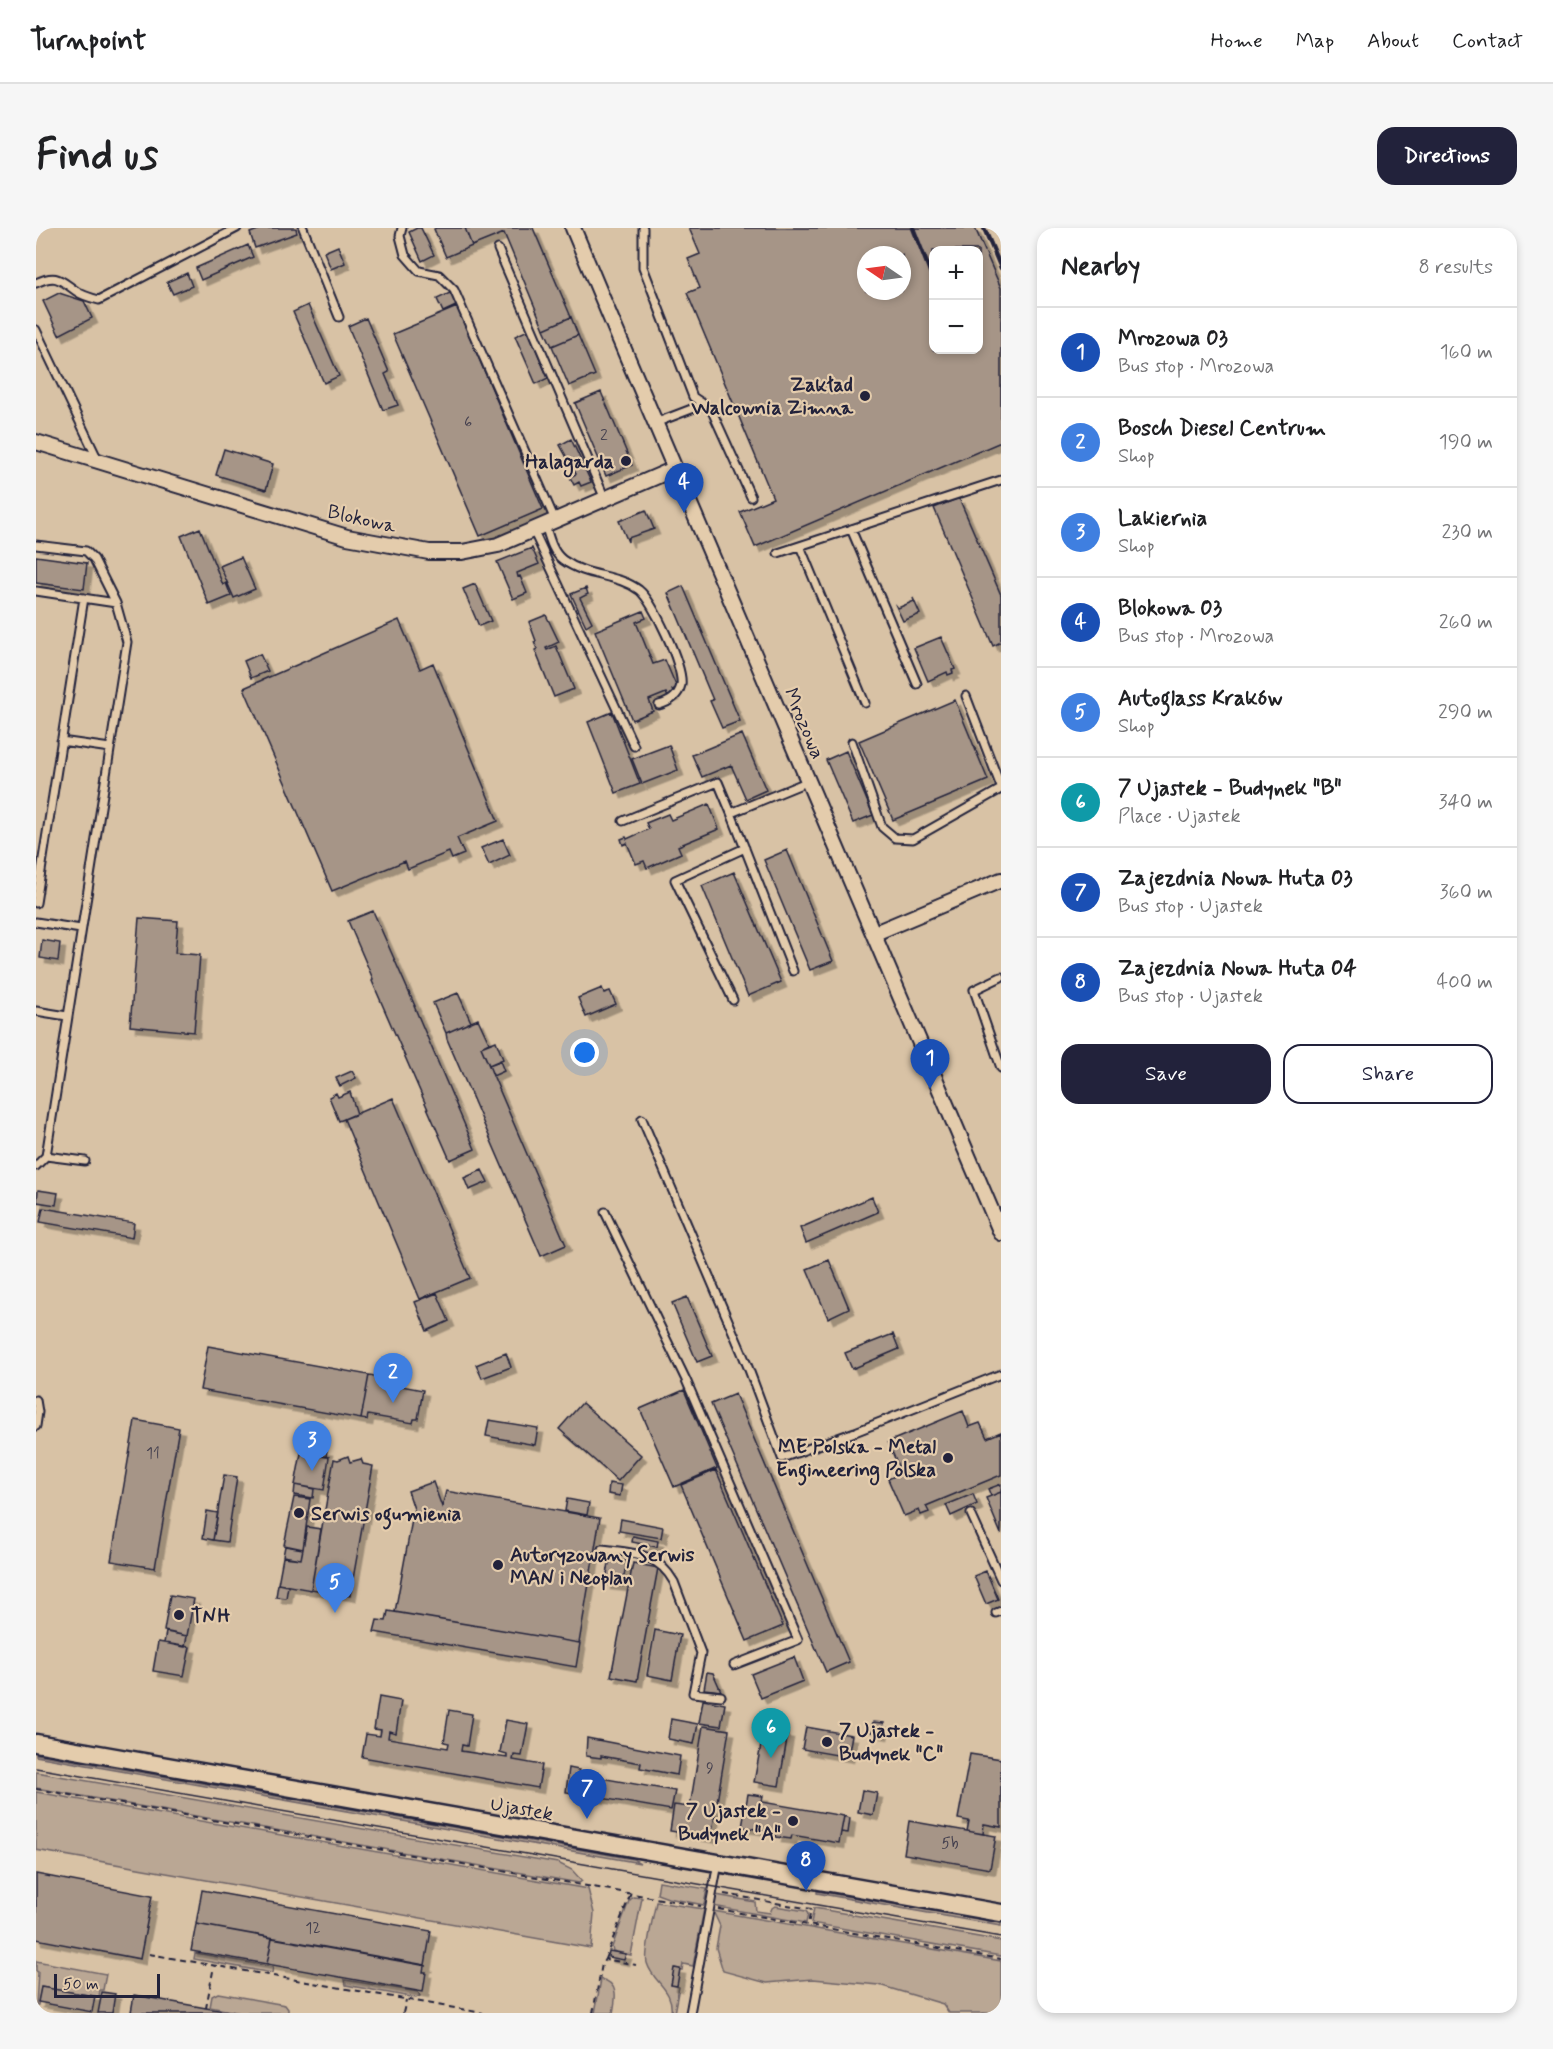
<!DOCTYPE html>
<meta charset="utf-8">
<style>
body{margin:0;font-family:Mynerve,sans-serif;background:#f6f6f6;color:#202124}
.controls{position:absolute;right:18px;top:18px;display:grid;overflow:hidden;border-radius:12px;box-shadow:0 3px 9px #0003}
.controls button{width:54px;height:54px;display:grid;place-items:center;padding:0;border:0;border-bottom:2px solid #e0e0e0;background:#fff;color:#202124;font:30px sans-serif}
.compass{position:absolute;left:821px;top:18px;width:54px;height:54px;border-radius:50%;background:#fff;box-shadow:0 3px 9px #0003;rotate:283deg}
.scale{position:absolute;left:18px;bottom:15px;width:106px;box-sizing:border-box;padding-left:6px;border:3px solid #22223b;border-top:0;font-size:16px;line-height:21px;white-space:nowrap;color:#22223b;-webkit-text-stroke:4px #e4ccac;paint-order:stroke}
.you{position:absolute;left:549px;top:825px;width:21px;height:21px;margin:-15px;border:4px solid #fff;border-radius:50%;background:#1a73e8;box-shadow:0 0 0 9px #1a73e833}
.badge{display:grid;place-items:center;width:39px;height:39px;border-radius:50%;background:#22223b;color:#fff;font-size:20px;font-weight:700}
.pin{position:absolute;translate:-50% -50px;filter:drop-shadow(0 2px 3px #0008)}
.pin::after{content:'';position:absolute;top:32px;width:21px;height:18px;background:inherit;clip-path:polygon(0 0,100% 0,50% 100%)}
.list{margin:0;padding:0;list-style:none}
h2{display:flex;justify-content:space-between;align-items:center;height:78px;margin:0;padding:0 24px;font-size:26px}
h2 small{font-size:20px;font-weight:400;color:#757577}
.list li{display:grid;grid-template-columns:39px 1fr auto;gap:18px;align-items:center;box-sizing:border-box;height:90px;padding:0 24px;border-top:2px solid #e0e0e0}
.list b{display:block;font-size:22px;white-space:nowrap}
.list p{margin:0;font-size:20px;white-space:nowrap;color:#757577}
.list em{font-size:20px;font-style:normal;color:#757577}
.actions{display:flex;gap:12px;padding:18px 24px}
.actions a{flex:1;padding:14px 0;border:2px solid #22223b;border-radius:18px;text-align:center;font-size:21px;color:#22223b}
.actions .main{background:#22223b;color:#fff}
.map{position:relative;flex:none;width:965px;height:1785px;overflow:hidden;border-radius:18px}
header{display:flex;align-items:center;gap:36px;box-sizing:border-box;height:84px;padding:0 30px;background:#fff;border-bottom:2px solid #e0e0e0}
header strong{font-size:28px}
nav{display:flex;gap:33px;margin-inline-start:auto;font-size:21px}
.intro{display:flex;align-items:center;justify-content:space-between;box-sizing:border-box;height:144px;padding:0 36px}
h1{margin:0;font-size:42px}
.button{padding:15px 27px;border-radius:18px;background:#22223b;color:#fff;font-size:21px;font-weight:700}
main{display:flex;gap:36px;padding:0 36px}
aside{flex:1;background:#fff;border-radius:18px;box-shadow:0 3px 9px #0003}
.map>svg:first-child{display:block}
.green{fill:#baa794;stroke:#6e6468;stroke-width:1.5}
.building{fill:#a69587;stroke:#22223b;stroke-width:1.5;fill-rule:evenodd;filter:url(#shadow)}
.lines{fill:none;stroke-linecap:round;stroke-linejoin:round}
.service-casing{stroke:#22223b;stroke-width:11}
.minor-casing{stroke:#22223b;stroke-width:18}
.tertiary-casing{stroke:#22223b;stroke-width:21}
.path{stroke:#22223b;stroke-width:2;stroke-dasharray:6 4.5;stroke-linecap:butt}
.service{stroke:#e4ccac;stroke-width:7}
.minor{stroke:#e4ccac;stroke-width:14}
.tertiary{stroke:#e4ccac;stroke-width:16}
.tram{stroke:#22223b;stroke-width:1.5}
.rail{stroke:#22223b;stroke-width:4.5}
.poi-dot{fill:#22223b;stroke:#e4ccac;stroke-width:2}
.labels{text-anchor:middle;stroke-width:4.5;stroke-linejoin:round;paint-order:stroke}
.number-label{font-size:16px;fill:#433f4e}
.poi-label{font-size:20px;font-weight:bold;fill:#22223b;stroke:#e4ccac;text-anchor:end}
.street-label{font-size:20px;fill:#22223b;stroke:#e4ccac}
</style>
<header>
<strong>Turnpoint</strong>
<nav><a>Home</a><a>Map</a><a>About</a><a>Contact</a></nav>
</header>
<div class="intro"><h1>Find us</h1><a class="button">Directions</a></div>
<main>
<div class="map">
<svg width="965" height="1785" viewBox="0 0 965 1785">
<defs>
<filter id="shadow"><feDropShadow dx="5.5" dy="5.5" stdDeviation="0" flood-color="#0004"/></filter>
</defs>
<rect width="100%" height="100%" fill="#d8c2a5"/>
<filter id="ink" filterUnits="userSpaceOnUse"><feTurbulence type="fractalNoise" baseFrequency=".0167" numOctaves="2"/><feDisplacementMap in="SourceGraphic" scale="12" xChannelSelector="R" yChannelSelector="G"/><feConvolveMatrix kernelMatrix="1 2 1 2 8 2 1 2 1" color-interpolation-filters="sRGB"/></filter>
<g filter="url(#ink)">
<path class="green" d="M0,1526L597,1631L604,1635L0,1528Z
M0,1544L522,1635L536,1642L546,1653L543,1655L0,1560Z
M0,1564L552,1661L558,1685L555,1720L0,1622Z
M623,1653L671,1661L668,1677L632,1670L621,1666Z
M781,1663L965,1695V1698L781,1665Z
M680,1667L719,1674L720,1683L734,1685L736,1680L739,1678L770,1683L772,1686L770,1695L677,1678Z
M597,1669L606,1670L595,1727L577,1723L576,1719L593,1673Z
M620,1674L668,1681L657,1738L647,1736L646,1742L639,1740L635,1757L643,1759L638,1785H635C638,1761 617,1755 611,1735C608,1726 618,1685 620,1674Z
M778,1680L965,1713V1728L775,1695Z
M677,1683L965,1733V1785H913L907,1776L843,1757L777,1751L731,1755L687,1743L680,1720L684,1698Z
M159,1725L237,1739L236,1745L158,1731Z
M0,1733L70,1746L67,1762H64L63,1769L5,1759L2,1777H0L2,1744L0,1743Z
M565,1751C583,1755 580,1770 577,1785H559Z
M309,1752L382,1764L384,1768L380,1770L310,1757Z
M182,1765L249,1777L252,1781V1785H205L174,1779L176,1768Z"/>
<path class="building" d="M227,0H260L261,5L219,20L214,5Z
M381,0H385L398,27L386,33L373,4Z
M400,0H429L436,18L410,29L398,1Z
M429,0H497L535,89L508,101L468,5L436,18Z
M653,0H939L965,60V214L719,319L704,284L737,270L651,65L664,60L652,31L664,26ZM897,22H942V122H897ZM830,27H866V63H830Z
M212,17L217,29L165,52L160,40Z
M302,18L309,35L295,41L288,24Z
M151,45L156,58L137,66L131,54Z
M416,64L422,77L407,84L401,71Z
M23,65L48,73L56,90L23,107L7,73Z
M272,77L303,148L288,155L257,84Z
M421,79L507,281L444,308L357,106Z
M535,89L542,107L516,118L508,101Z
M330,90L353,144L349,146L362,177L347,182L312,98Z
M492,102L512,150L500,156L479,108Z
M542,107L559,147L533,158L516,118Z
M565,164L596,237L570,248L539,175Z
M535,211L555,254L545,258L543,254L538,257L534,249L540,246L524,217Z
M188,221L237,236L230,262L180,247Z
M923,270L965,367V414L957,418L898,280Z
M610,282L618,301L592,310V314L583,293Z
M164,300L187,357L190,355L195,368L173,377L145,308Z
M496,320L503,336L481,345L482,349L484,348L491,365L477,371L461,334Z
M0,328L51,335L48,361L0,355Z
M205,329L219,361L198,370L184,338Z
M439,356L455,393L443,398L427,361Z
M647,358L704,493L686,500L674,473L677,472L632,365Z
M550,360L552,366L544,370L556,394L550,398L535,366Z
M877,370L884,386L867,393L859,376L862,380L878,373Z
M607,383L610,390L600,394L617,436L629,432L641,460L636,462L638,467L632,469L630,465L613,472L617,483L596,492L559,403Z
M510,387L523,414L510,420L511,422L520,418L538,461L518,469L499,422L501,421L498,414L500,413L493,394Z
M363,392L384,441L397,435L462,593L421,610L428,626L416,631L413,624L372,641L369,633L296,663L208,460Z
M905,409L919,441L916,442L917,445L912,447L911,444L892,453L878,420Z
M224,426L232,443L215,450L208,433Z
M919,472L952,552L857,592L823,513Z
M576,484L604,556L580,565L552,494Z
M706,506L730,562L710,571L695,537L666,549L656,527Z
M633,517L642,542L606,556L596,531Z
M810,523L837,587L817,595L790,532Z
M673,576L683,601L642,618L645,625L611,640L608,633L600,636L591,615L587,617L585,611L590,609L591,611L613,601L610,595L632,586L635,592Z
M467,611L474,627L453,637L445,620Z
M751,622L797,733L774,742L728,632Z
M698,644L745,754L712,768L666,658Z
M337,683L379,778H378L439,921L414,932L336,753L337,751L312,693Z
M103,690L142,693L139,725L164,727L158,804L94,798Z
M6,712L24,715L22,733L4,730Z
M566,760L568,765L574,763L580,776L550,789L542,770Z
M422,765L435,794L410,805L397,775Z
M442,791L453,815L445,819L530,1017L505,1028L411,811L410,805Z
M460,813L467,831L453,837L445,819Z
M464,833L468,843L457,848L453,837Z
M316,843L320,850L304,858L300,850Z
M314,864L321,886L303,893L293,869L300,865L302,869Z
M357,870L434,1050L384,1071L308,891Z
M446,942L452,954L433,962L428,950Z
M2,962L22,965L20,977L1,974Z
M836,969L842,984L770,1015L764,1000Z
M7,980L98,995L96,1010L4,994Z
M793,1032L813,1080L792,1090L771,1041Z
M401,1065L413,1093L391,1103L379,1074Z
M651,1069L676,1128L661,1134L636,1075Z
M857,1106L863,1121L816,1141L809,1125Z
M172,1118L333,1147L325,1191L164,1162Z
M470,1125L475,1139L446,1150L440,1137Z
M333,1147L361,1152L360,1157L387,1162L382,1191H378L377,1195L332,1187L331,1192L325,1191Z
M648,1162L681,1240L638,1259L604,1181Z
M699,1166L813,1434L790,1444L675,1176Z
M546,1175L605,1227L582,1253L523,1201Z
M927,1183L933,1199L944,1195L951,1210L965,1204V1247L890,1278L893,1284L885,1287L883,1282L868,1288L852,1251L865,1245L852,1214Z
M99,1192L143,1200L119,1340L75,1333Z
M453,1192L502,1200L499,1217L450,1208Z
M266,1219L291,1222L290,1229L265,1225Z
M265,1225L293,1229L288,1262L259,1257Z
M312,1228L314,1234L325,1231L327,1236L337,1238L314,1368L275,1361L298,1231L302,1232Z
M680,1242L747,1398L711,1413L645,1257Z
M188,1247L201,1249L191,1314L177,1312Z
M397,1254L406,1279L410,1263L564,1290L543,1415L359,1384L378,1281L372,1263Z
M573,1255L586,1257L584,1268L572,1266Z
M965,1256V1264L955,1268L952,1261Z
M259,1257L278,1261L277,1270L258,1267Z
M965,1264V1306L950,1270Z
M937,1266L941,1276L915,1288L910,1277Z
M258,1269L274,1271L267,1321L248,1317Z
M531,1271L553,1275L551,1287L529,1283Z
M171,1283L182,1285L177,1312L167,1310Z
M585,1291L627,1299L625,1310L583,1303Z
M271,1299L285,1301L275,1362L242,1356L247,1329L265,1331Z
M597,1308L622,1313L621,1319L596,1314Z
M249,1318L267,1321L265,1331L247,1328Z
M574,1330L591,1333L586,1358L569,1356Z
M597,1335L622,1340L601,1453L575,1448Z
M950,1343L962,1371L950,1376L938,1348Z
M242,1356L252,1358L250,1370L240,1369Z
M134,1367L158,1371L151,1408L128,1403Z
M352,1383L544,1415L540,1439L338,1404L341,1392L350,1393Z
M619,1402L644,1407L636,1452L611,1447Z
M130,1404L151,1408L149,1419L128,1415Z
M122,1414L154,1419L148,1448L117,1443Z
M758,1429L767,1453L725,1470L715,1446Z
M671,1444L677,1445L685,1463L668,1461Z
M343,1469L365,1473L360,1505L353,1503L352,1510L412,1520L413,1515L408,1514L413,1482L436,1486L431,1518L426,1517L425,1523L471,1530V1526L464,1524L470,1492L492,1496L486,1528L478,1527L477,1532L506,1537L502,1560L326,1529L330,1506L344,1508L345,1502L338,1501Z
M667,1472L689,1476L685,1498L663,1495Z
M635,1491L662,1496L658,1516L632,1511Z
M837,1494L848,1495L846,1506L835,1504Z
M667,1498L693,1502L675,1610L634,1603L638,1577L654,1579Z
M770,1499L816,1507L812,1529L766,1521Z
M728,1501L752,1505L743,1558L718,1554Z
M551,1510L644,1528L641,1547L604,1540L605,1535L565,1528V1530L550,1528Z
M934,1526L965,1531V1599L948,1596L947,1606L931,1603L933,1593L922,1591Z
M533,1540L543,1542L542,1546L639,1563L635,1582L530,1564Z
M826,1562L841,1565L837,1587L822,1584Z
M712,1566L727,1568L726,1574L808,1588L803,1615L756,1607L755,1611L740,1609L741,1604L706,1599Z
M808,1588L814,1590L812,1605L805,1604Z
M873,1593L960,1608L954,1641L868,1626Z
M0,1646L116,1668L104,1731L0,1711Z
M166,1662L395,1703L389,1737L160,1696Z
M160,1696L236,1710L231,1736L155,1723Z
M236,1710L391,1738H388L387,1744H390L387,1764L231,1736Z
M573,1723L590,1726L588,1732L572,1729Z
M638,1740L644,1741L641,1758L635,1757Z
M5,1759L59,1768L56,1784L2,1774Z
M66,1764L79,1766L76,1785H62Z
M98,1767L170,1780L200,1785H99L95,1784Z"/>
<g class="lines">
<defs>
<path id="service" d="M267,0L303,89
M366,0L364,8L369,27L383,43L403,47L418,62L519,292
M607,0V39L657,169L675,181L715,269
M462,21L569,271
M0,55C21,45 24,52 40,63C47,68 55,70 63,72L201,0
M0,102L62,232
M619,195L666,177
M509,296C513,309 516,324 527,332C552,350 580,345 603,362C617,373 648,439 645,457C642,469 634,474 623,477
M815,301L881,456
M497,302L598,518
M0,317L50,323L58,331L80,375
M764,318L829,475
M742,325L965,252
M0,363L80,375L91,414L10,928L0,938
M930,468L965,559
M25,513L74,520
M816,514L846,599L859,610L877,611L965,561
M587,593L682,554L695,585
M0,675L48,370
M0,694L45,701
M757,743L695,585L773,553
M965,749L938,762L965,840
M697,772L639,652L709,620
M0,783L31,788
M606,891L712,1139L746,1230L819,1204L965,1146
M10,928L49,933
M569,984L650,1152L762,1412L698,1437
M0,1172L2,1184L0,1198
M935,1286L965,1352
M566,1321C597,1325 621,1324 638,1354L665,1425L657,1465L685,1468
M960,1385L965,1383
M654,1785L682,1635"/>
<path id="minor" d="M537,0C677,336 824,669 965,1005
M0,214L311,309L393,324H426L462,317L638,241
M839,705L965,652"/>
<path id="tertiary" d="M0,1515L965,1685"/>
</defs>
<use href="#service" class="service-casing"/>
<use href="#minor" class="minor-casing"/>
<use href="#tertiary" class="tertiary-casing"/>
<path class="path" d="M0,1561L665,1678
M688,1666L775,1681L772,1697
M682,1681L965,1731
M113,1726L447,1785
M569,1731L595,1665
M170,1780L178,1738
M367,1785L370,1772
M557,1785L566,1736L569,1731L600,1737"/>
<use href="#service" class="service"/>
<use href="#minor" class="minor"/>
<use href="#tertiary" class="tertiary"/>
<path class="tram" d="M0,1540L965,1709"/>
<path class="rail" d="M877,0L897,51
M948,0L965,40"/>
</g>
</g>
<g class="poi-dot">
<circle cx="829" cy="168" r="6"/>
<circle cx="590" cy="233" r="6"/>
<circle cx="912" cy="1230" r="6"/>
<circle cx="263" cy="1285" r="6"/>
<circle cx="462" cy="1337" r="6"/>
<circle cx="143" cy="1387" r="6"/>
<circle cx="791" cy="1514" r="6"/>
<circle cx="757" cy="1593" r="6"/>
</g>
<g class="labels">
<g class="number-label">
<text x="432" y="199">6</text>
<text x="568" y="212">2</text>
<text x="117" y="1230">11</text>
<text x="674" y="1545">9</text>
<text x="914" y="1620">5b</text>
<text x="277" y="1705">12</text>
</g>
<g class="poi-label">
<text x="817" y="163">Zakład<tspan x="817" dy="23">Walcownia Zimna</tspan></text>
<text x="578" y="240">Halagarda</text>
<text x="900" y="1225">ME Polska - Metal<tspan x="900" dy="23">Engineering Polska</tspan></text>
<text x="275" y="1292" text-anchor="start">Serwis ogumienia</text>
<text x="474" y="1333" text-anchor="start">Autoryzowany Serwis<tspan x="474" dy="23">MAN i Neoplan</tspan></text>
<text x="155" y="1394" text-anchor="start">TNH</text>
<text x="803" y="1509" text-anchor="start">7 Ujastek -<tspan x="803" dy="23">Budynek "C"</tspan></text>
<text x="745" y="1589">7 Ujastek -<tspan x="745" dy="23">Budynek "A"</tspan></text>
</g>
<g class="street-label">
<text transform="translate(326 290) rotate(13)" y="7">Blokowa</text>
<text transform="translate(769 495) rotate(67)" y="7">Mrozowa</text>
<text transform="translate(486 1580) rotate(10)" y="7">Ujastek</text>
</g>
</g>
</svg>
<div class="controls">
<button>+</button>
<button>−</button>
</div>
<svg class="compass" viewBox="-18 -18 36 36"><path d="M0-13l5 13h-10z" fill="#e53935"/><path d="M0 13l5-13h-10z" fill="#757577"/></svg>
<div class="scale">50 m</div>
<div class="you"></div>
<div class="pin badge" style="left:894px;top:861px;background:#1a4fb4">1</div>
<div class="pin badge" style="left:357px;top:1175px;background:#3f7fe0">2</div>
<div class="pin badge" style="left:276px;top:1243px;background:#3f7fe0">3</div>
<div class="pin badge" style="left:648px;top:285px;background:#1a4fb4">4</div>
<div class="pin badge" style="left:299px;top:1385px;background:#3f7fe0">5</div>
<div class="pin badge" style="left:735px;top:1530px;background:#0f9aa8">6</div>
<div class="pin badge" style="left:551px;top:1591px;background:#1a4fb4">7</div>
<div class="pin badge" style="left:770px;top:1663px;background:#1a4fb4">8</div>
</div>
<aside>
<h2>Nearby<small>8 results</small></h2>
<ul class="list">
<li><span class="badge" style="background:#1a4fb4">1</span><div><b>Mrozowa 03</b><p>Bus stop · Mrozowa</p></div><em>160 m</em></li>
<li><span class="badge" style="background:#3f7fe0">2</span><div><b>Bosch Diesel Centrum</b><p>Shop</p></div><em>190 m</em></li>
<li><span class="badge" style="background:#3f7fe0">3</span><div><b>Lakiernia</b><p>Shop</p></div><em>230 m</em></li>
<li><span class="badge" style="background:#1a4fb4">4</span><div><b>Blokowa 03</b><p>Bus stop · Mrozowa</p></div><em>260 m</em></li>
<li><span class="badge" style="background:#3f7fe0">5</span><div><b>Autoglass Kraków</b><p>Shop</p></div><em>290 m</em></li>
<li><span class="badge" style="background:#0f9aa8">6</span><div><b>7 Ujastek - Budynek &quot;B&quot;</b><p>Place · Ujastek</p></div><em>340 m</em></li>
<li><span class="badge" style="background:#1a4fb4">7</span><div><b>Zajezdnia Nowa Huta 03</b><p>Bus stop · Ujastek</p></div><em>360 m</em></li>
<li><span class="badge" style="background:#1a4fb4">8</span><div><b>Zajezdnia Nowa Huta 04</b><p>Bus stop · Ujastek</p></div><em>400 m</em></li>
</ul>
<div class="actions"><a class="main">Save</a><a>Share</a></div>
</aside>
</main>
